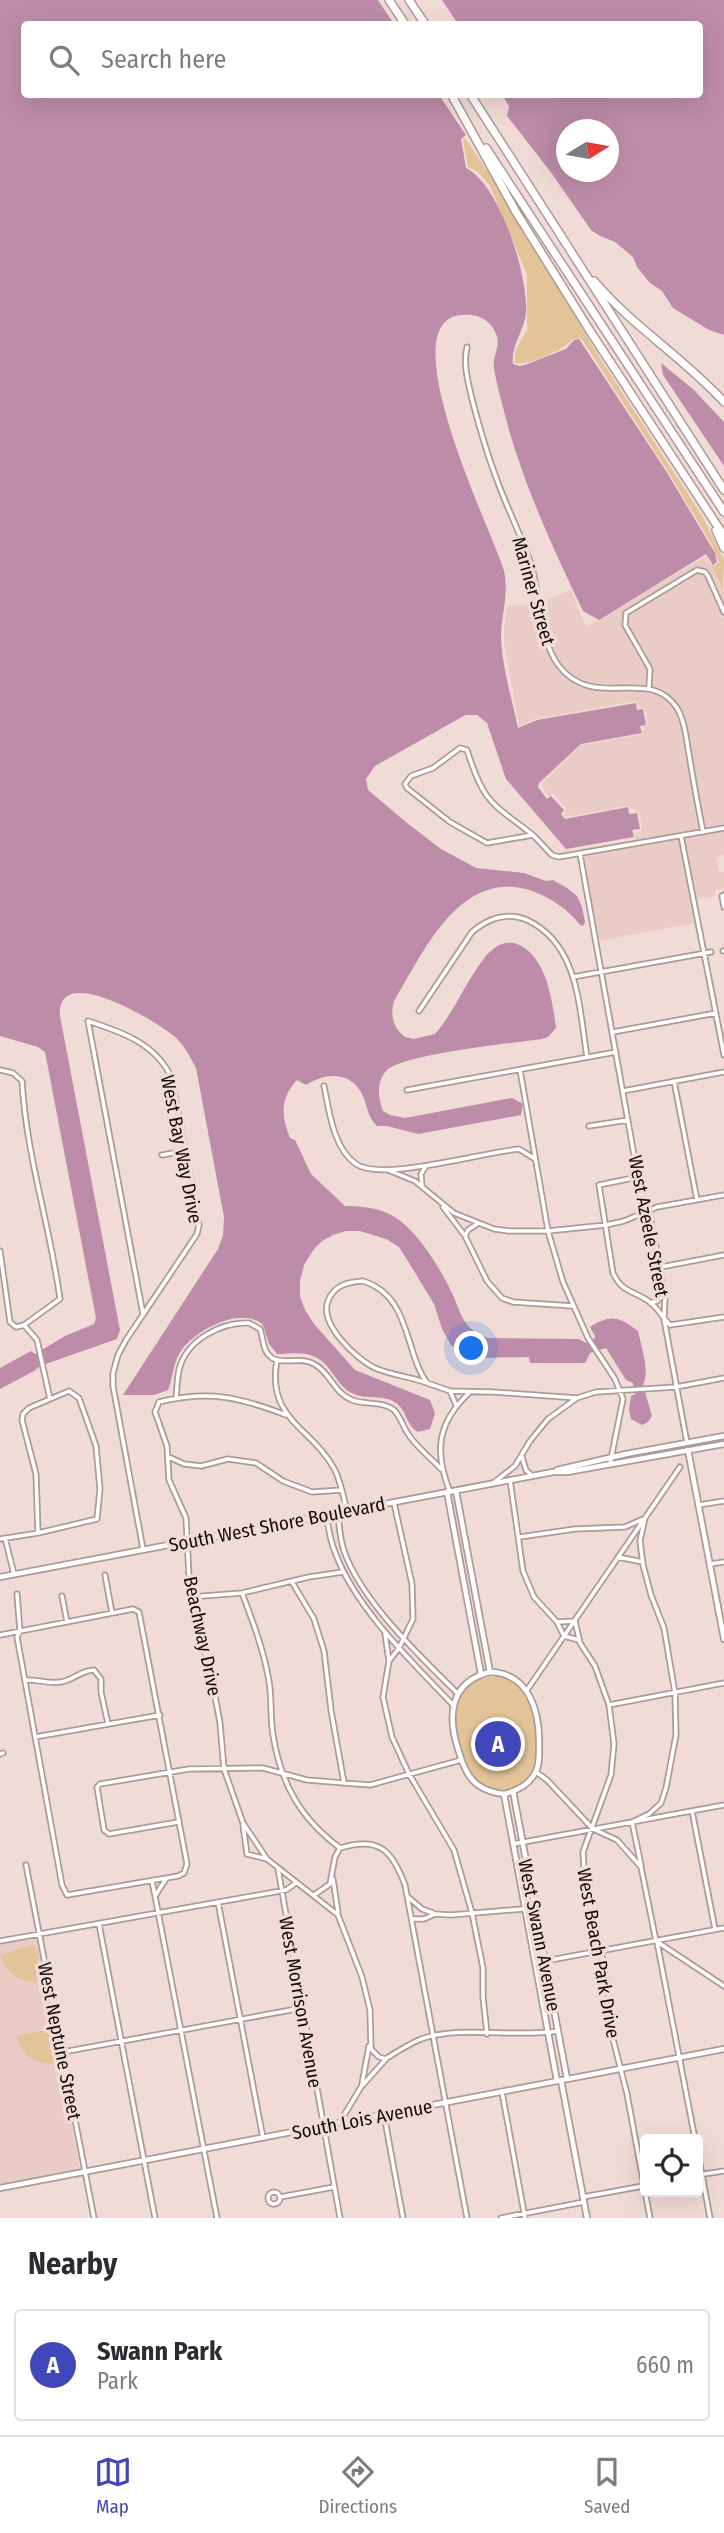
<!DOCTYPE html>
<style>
body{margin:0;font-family:"Fira Sans Condensed",sans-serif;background:#f2f2f3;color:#2b2b33}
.controls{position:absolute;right:21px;bottom:21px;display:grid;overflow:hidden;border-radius:7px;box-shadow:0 7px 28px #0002}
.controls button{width:63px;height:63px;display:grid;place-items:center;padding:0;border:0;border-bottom:2px solid #e1e1e2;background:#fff;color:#2b2b33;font:35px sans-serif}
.compass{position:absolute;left:556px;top:119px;width:63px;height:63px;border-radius:50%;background:#fff;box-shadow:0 7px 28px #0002;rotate:79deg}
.you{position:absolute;left:472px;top:1349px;width:24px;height:24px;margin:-18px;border:5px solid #fff;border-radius:50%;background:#1a73e8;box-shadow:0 0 0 10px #1a73e833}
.badge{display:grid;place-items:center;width:46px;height:46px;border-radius:50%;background:#4246bb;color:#fff;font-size:23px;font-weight:700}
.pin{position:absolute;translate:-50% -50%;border:4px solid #fff;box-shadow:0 2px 7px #0006}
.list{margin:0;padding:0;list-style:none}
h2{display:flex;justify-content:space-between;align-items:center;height:91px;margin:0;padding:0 28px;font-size:30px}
h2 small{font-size:23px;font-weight:400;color:#7c7c81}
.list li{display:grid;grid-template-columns:46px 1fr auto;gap:21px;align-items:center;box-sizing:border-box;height:112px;margin:0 14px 14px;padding:0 14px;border:2px solid #e1e1e2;border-radius:7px}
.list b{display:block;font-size:26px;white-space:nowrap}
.list p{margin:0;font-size:23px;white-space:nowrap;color:#7c7c81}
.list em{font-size:23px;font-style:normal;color:#7c7c81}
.icon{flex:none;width:38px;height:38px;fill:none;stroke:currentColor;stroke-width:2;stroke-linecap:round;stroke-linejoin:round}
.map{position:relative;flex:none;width:724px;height:2218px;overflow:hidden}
.search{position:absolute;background:#fff;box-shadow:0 7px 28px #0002;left:21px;right:21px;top:21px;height:77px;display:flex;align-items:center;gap:18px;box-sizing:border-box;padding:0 24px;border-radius:7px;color:#7c7c81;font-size:26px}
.sheet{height:217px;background:#fff}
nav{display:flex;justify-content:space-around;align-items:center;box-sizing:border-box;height:98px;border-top:2px solid #e1e1e2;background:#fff;font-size:19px;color:#7c7c81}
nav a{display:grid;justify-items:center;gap:4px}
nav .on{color:#4246bb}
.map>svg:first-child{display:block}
.built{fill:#eaccc7}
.green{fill:#e3c499}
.water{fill:#bd8ca8;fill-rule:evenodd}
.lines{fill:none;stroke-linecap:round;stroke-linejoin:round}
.minor-casing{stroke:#ae9a96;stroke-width:7}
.tertiary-casing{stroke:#ae9a96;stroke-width:8}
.motorway-casing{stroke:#ae9a96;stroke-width:10}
.minor{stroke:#fff;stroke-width:3.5}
.tertiary{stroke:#fff;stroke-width:4.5}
.motorway{stroke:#fff;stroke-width:7}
.labels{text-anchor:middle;stroke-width:7;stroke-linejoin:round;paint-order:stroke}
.street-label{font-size:19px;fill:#130c0b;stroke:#f1dbd7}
</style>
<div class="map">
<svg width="724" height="2218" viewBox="0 0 724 2218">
<rect width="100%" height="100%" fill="#f1dbd7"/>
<path class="built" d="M706,556L724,593V607L707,571L696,568L624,612L622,618L623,626L648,669L647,685L595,686L572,675L559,662L548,634L541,602L571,590L586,627Z
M697,572L706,577L724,618V826L705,830L683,715L679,706L667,694L652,686L653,668L627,624L626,618L632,611Z
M537,603L551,656L555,665L569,679L594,690H648L664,697L675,708L681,725L700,830L580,852V849L630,841L635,839V832H639L642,828L639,812L627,806L566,817L564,815L566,809L553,794L548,797L541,784L581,745L643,734V727L648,725L645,708H640L636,701L536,719L519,726L504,643V625L507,607Z
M724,830V855L717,858L719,871L724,872V888L715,890L716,896L696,899L683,838Z
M679,839L696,923L598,941L582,855Z
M37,1936L80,2170L0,2184V1943Z"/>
<path class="green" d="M465,138L499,188L598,355L704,519L724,560L723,590L711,565L714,566L719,562L712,545L667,470L581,338L573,339C564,350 528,366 515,363V351L527,330V275L490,186L478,172L468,167L463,140Z
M502,1675C510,1678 519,1684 525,1691C536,1705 544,1762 531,1776C523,1785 512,1789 501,1792C494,1789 486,1786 480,1783C457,1769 455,1721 456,1697L475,1680Z
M32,1945L38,1951L40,1981C19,1984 7,1974 0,1955Z
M49,2029L52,2032L56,2063C37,2065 22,2057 17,2038V2036Z"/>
<path class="water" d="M0,0H378L394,24H24V94L439,95L466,135L461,139L466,168C500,185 528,275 526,312C525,330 510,346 513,364L519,366L525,365L566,349L574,340L579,339L666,471L715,553L717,562L713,565L706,554L599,620L583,611C555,553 527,492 509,430C504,410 497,388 494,368C492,353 504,345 493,328C488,320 480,316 471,315C378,304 496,539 504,571C509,593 502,612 501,634C501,663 512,699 518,728L537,720L636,703L637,710L643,709L646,725L640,726L642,733L581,744L539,783L538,787L547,799L551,796L564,810L561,814L565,819L628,807L629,814L637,813L640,829L632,830L634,837L566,849L506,779L487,723L477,715H466L460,718L375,766L366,779L368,790L407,823L441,849L476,868L524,873L546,881L553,880L567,888L577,896L582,907L585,922L583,926L580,925C568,909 551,898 532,891C460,867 424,952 394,1001C390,1015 393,1028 405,1037L414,1039L435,1034C455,1011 466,981 485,957C513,924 540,955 548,986C552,999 554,1014 556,1028L548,1037L542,1039C514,1043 404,1054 387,1070C376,1081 378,1098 383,1111L390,1115L405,1118L512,1098L523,1104L521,1115L418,1134L387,1126H377C367,1117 368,1107 363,1096C352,1071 326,1072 306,1085L297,1080C280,1098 281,1116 290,1138L295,1140L311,1174L345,1206C360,1206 380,1208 393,1216C415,1228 439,1266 450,1289C462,1312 460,1328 488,1338L579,1339L586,1343L594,1340L595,1336L590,1327C610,1314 619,1316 638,1331C641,1346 650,1371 643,1385L652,1416L648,1422L642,1425L631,1419L629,1410L631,1396L635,1394L633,1383L626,1380L606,1348L590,1353L585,1363H530L529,1357L478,1358L464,1354L451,1345L442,1329L434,1304L411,1266L399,1247L386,1239L360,1231H346L333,1235L322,1241L314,1249L304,1265L300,1281V1296L305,1310L314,1324L355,1370L430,1400L435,1413L430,1429L418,1432C406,1425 407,1411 396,1403C384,1394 367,1400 354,1394C336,1387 332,1364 315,1357C304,1351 289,1354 277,1354L269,1344L263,1325C242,1305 192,1331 179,1354C173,1364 173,1378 168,1390L154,1395H123L218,1249L223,1235L224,1217L196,1068C190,1057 185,1046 175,1037C158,1022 56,960 60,1016L120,1330L117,1339L40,1366L34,1371L0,1389V1368L31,1351L35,1354L65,1336L94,1324L96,1318L45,1052L38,1047L0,1036Z
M442,0H724V335L709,330L673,308L662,291L650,283L637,267L633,257L615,242L600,236L591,230L550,171L507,116L509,106L502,95L700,94V24H458ZM566,130H608V172H566Z
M661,363L694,390L724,422V466L663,375Z"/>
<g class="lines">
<defs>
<path id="minor" d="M467,347C463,364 468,382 472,399C479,426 487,454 497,480C507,508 521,535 531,564C541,596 538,638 559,666C595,712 649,665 677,708C685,721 686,739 689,754C693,780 698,806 703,832
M649,687L650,669L625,625L626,613L697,570L705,572L708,576L724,612
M460,748L467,750C484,804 491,802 533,835L487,843L450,822L407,788L405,784L411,776L433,768Z
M533,835L552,855L559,857L724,828
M681,836L724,1055
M580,854L638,1177L643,1200L649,1211L660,1267L665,1298L664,1319L687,1443
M724,895L722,896L724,907
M723,951H724
M573,977L711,952
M419,1011L472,932C487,919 507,911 527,920C579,944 579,1008 587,1057
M613,1032L716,1013
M0,1070L13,1073L22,1081C26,1155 50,1225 60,1299L24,1325
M520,1070L548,1231L563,1282L588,1338L615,1379L623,1399L610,1464
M674,1081L697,1200
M324,1086C329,1110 333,1148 356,1164C381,1182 484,1152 519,1149L535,1159
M407,1090L616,1052
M623,1091L724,1072
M589,1126L628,1120
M162,1155L185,1151
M388,1170L415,1181L454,1213L494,1229L509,1231H548L606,1225L624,1221L657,1207L724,1195
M638,1177L599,1185L613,1273C623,1293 630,1289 647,1300C657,1306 662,1317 670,1325L724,1317
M422,1187L421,1174L426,1166
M443,1207L465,1236L487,1281L502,1298L513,1302L572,1306
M465,1236L468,1230L477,1224
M0,1251L10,1322L16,1327L24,1325
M661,1267L724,1255
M363,1281C411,1296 404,1351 427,1383C411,1377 391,1375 375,1368C356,1359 319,1324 328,1301C334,1285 348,1282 363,1281Z
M650,1303L657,1301L663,1295
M143,1314L88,1021C122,1032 157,1044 172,1079L199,1225L197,1234L126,1340L118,1355L113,1373V1386L143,1549
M24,1325L37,1340L50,1399
M277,1360C266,1420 312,1427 335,1470C341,1483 344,1498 347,1512
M427,1383L450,1391L493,1392L577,1398L596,1392L676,1387L724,1378
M450,1391L456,1405
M176,1398C177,1389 177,1379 179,1370C186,1340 221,1322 249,1323L260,1329C264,1340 262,1351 272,1358C282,1365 301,1356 314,1364C330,1372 334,1393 352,1400C365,1405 383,1401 394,1410C401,1417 404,1430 411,1438C419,1449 431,1458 441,1469
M286,1415C239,1397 210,1390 159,1402L155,1412L167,1446L169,1480L186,1518L190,1597L211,1674L220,1723L224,1769L243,1823L267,1859L338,1915L362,1977L370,2010L371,2049L379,2057L386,2059L361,2087L340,2122
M169,1457L184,1464L201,1466L228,1459L256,1463L283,1481L312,1492L342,1490
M522,1457L526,1470L532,1476
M510,1480L523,1571L534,1597L557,1622L564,1636L579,1640
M493,1483L515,1466L530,1441L548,1419L577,1398
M450,1492C434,1452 437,1423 469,1393
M394,1503L412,1584L413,1619L399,1648L389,1661L383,1697L392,1737L409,1774L454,1850L472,1913L483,1968V1997L487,2034
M699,1505L724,1501
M338,1514C339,1526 340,1539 344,1551C362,1602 420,1656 458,1694
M326,1516C329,1528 330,1541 335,1552C355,1608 413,1663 453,1705
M520,1537L575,1529L625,1527L643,1519
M5,1538L14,1574
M0,1539L38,1533L97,1519L100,1489L96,1446L79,1398L69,1391L29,1408L23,1414L22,1420L36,1474L38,1533
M618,1557L643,1562
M710,1564L724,1562
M105,1575L112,1613
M292,1582L314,1619L324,1651L331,1710L344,1783
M242,1593C253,1622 264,1651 269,1681C272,1699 270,1717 273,1735C281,1784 300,1818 340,1848C379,1836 392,1850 405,1885L467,2218
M62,1596L67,1622
M190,1597L242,1593L309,1577L343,1572
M575,1621L580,1643L595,1666L609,1705L614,1744L611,1775L583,1852L584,1869L586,1891L598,1936L607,1982L613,2039L627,2094L650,2218
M557,1622L575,1621
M385,1634L389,1661
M0,1635L133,1609L139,1612L187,1864L184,1873L178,1876L67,1895L62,1885L17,1637L20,1631L17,1594
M25,1680C37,1679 48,1684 61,1682C73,1680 82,1670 94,1670L101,1679V1692L108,1724
M527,1690L680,1467
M609,1705L724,1683
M35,1737L160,1715
M0,1754L3,1753
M536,1772L547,1780L593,1829L617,1840L641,1867L656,1941L724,1986
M692,1811L715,1929
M178,1822L109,1834L104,1830L97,1787L100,1784L189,1769L263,1768L307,1780L370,1785L461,1760
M632,1822L649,1814L661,1803L666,1788L676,1735L675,1693L664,1628L651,1595L643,1565L640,1541L645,1518
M632,1822L641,1865
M243,1825L247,1854L267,1859
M513,1844L724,1805
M26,1865L94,2218
M278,1869L340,2218
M166,1879L155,1896L217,2218
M333,1879L338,1912
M152,1881L155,1896
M314,1895L330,1884L335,1857L340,1848
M408,1897L422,1909L433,1913
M218,1902L263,2138
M412,1919H424L435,1914L451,1915L535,1908
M99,1924L155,2218
M0,1941L286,1890L296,1883
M657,1942L695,2139
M545,1961L724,1928
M63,2052L302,2008
M387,2058C398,2051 409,2044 421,2039C460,2025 514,2038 558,2031
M362,2084L369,2046
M502,2092L525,2218
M384,2115L403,2218
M698,2153L710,2218
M698,2175L724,2171
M268 2198a6 6 0 1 1 12 0a6 6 0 1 1-12 0Z
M280,2197L334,2187
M583,2197L643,2186
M501,2218L584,2202"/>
<path id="tertiary" d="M688,1450L724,1639
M557,1470L626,1454L724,1436
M456,1491L490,1672
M447,1492L481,1674
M0,1577L532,1476L553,1472H567L724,1444
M490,1672C530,1673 540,1713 539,1746C539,1755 540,1765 535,1773C529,1785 516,1791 504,1794C495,1793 485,1790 478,1785C468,1778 462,1763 459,1752C447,1717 449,1682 490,1672Z
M513,1791L567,2079
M504,1794L557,2081
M561,2080L587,2218
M0,2188L724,2049"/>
<path id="motorway" d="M389,0L405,24
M409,0L425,24
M451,94L516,212L590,331L724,536
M470,94L724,490
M486,148L724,512
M594,281C633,327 684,358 724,402
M716,530L724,548"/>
</defs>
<use href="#minor" class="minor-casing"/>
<use href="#tertiary" class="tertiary-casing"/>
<use href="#motorway" class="motorway-casing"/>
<use href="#minor" class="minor"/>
<use href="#tertiary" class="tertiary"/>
<use href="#motorway" class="motorway"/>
</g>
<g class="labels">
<g class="street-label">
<text transform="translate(534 591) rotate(74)" y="7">Mariner Street</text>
<text transform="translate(182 1149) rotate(79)" y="7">West Bay Way Drive</text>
<text transform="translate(649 1226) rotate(79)" y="7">West Azeele Street</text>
<text transform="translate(277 1524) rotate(-11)" y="7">South West Shore Boulevard</text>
<text transform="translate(203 1636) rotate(78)" y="7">Beachway Drive</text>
<text transform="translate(540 1935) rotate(79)" y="7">West Swann Avenue</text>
<text transform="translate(599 1953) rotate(80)" y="7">West Beach Park Drive</text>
<text transform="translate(301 2002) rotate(80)" y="7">West Morrison Avenue</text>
<text transform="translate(60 2041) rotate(79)" y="7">West Neptune Street</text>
<text transform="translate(362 2119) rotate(-11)" y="7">South Lois Avenue</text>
</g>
</g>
</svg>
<div class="controls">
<button><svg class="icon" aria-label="locate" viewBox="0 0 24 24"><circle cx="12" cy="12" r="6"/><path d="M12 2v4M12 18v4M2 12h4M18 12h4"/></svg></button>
</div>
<svg class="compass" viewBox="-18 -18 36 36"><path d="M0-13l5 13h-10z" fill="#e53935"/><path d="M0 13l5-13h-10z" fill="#7c7c81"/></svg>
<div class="you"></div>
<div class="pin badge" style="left:498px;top:1744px">A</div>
<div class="search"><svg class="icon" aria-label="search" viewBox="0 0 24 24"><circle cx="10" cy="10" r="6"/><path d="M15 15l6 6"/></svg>Search here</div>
</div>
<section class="sheet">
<h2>Nearby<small></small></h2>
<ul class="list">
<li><span class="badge">A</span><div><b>Swann Park</b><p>Park</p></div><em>660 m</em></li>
</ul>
</section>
<nav>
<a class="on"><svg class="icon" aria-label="map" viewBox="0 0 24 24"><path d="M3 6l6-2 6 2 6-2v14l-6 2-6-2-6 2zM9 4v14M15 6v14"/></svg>Map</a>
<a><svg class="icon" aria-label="directions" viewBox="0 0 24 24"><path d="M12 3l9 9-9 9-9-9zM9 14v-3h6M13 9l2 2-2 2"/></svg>Directions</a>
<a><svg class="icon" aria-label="saved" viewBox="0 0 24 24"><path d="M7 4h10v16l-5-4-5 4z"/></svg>Saved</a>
</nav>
